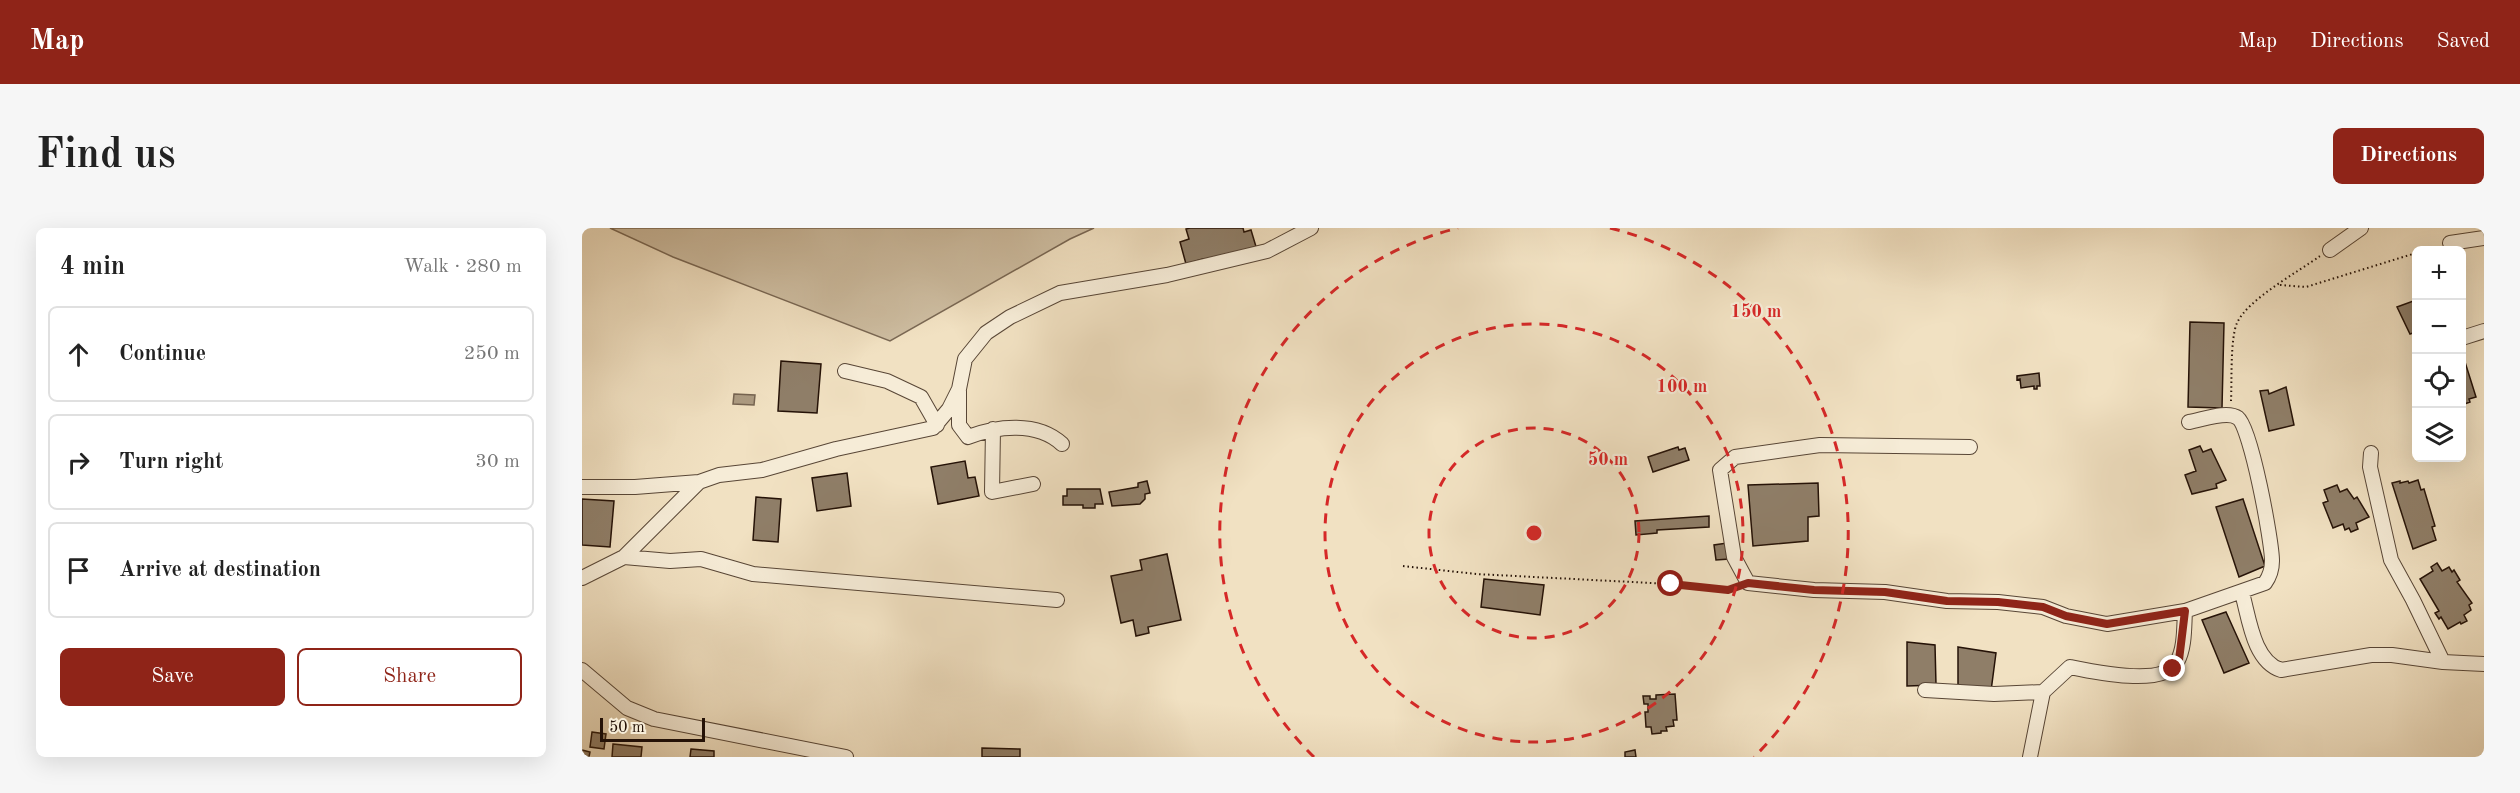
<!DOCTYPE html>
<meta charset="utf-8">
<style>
body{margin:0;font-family:"Old Standard TT",serif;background:#f6f6f6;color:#222}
.controls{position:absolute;right:18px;top:18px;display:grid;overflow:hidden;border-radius:9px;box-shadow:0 6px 24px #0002}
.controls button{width:54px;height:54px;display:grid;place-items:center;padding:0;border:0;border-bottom:2px solid #e0e0e0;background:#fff;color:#222;font:30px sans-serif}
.scale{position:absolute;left:18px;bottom:15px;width:105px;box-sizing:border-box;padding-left:6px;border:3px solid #251207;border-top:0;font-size:16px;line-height:21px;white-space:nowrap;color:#251207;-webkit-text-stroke:4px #f6ecd7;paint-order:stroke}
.stop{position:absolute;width:18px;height:18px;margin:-14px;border:4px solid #8f2418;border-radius:50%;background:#fff}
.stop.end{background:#8f2418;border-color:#fff;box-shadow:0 2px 6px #0008}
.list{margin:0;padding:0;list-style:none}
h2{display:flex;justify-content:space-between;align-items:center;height:78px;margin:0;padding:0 24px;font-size:26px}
h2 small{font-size:20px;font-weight:400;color:#767676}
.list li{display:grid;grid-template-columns:39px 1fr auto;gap:18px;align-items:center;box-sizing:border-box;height:96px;margin:0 12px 12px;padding:0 12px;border:2px solid #e0e0e0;border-radius:9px}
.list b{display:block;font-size:22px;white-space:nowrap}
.list em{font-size:20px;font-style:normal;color:#767676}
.actions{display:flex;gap:12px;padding:18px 24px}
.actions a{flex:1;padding:14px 0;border:2px solid #8f2418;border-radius:9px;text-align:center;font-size:21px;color:#8f2418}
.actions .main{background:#8f2418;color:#fff}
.icon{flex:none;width:33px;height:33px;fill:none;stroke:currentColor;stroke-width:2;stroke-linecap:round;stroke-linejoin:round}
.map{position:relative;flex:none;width:1902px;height:529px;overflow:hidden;border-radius:9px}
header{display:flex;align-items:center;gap:36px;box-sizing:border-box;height:84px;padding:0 30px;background:#8f2418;color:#fff}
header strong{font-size:28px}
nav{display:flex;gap:33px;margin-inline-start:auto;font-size:21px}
.intro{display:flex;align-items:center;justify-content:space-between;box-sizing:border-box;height:144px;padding:0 36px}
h1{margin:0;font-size:42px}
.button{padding:15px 27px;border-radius:9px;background:#8f2418;color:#fff;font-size:21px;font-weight:700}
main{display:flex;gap:36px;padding:0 36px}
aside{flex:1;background:#fff;border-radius:9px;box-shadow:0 6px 24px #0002}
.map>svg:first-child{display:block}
.green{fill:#cebea2;stroke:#7a6854;stroke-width:1.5}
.water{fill:#ac9b82;stroke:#766451;stroke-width:1.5}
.building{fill:#8f7e68;stroke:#251207;stroke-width:1.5}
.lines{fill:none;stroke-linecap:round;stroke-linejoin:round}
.minor-casing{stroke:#584636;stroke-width:16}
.path{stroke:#251207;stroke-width:2;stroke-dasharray:1.5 3;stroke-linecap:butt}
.minor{stroke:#f6ecd7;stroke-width:14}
.route{stroke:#8f2418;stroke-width:8}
.ring{fill:none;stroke:#d62828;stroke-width:3;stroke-dasharray:10 8}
.centre{fill:#d62828;stroke:#f6ecd7;stroke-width:3}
.ring-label{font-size:18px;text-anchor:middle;font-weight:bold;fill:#d62828;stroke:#f6ecd7;stroke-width:4.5;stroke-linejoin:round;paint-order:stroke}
</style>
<header>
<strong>Map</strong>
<nav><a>Map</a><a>Directions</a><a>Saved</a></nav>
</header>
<div class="intro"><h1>Find us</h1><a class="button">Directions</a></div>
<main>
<aside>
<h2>4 min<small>Walk · 280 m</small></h2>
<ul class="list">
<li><svg class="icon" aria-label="ahead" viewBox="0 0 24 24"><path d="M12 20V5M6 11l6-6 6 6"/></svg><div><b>Continue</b></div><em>250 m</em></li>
<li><svg class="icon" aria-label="right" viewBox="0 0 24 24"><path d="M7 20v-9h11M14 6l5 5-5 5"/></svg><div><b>Turn right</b></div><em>30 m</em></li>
<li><svg class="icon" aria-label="arrive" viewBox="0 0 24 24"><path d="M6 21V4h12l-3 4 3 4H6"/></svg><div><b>Arrive at destination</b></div></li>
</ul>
<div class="actions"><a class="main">Save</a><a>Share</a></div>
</aside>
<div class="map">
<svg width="1902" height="529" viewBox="0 0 1902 529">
<rect width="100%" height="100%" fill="#f1e1c2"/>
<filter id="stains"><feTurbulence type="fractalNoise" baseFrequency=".00333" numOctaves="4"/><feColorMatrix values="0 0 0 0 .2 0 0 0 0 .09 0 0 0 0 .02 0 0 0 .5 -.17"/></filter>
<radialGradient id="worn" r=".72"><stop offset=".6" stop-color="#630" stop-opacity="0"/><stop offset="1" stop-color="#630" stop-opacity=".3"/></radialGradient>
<path class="green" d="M28,0H512L488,11L308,113L91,29Z"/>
<path class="water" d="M152,166L173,167L172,177L151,176Z"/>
<path class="building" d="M608,0H661L662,4L669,2L675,22L622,36L621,31L604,36L598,14L607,11L604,1Z
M1834,72V104L1828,106L1815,79Z
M1608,94L1642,95L1640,180L1606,179Z
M199,133L239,136L235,185L196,183Z
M1883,134L1894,169L1887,171L1888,174L1880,177V136Z
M1457,145L1458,158H1455V161H1452V158L1439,160L1438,151L1435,152V148Z
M1704,159L1712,197L1687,203L1678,163L1686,162L1687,166Z
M1618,218L1621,224L1629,221L1644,252L1634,256L1635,260L1610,266L1603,247L1614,243L1607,222Z
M1096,219L1097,222L1103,220L1107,232L1071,244L1066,229Z
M383,233L386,250L393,249L397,268L356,276L349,239Z
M265,245L269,278L235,283L230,250Z
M1836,252L1839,262L1842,261L1853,298L1850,299L1854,312L1831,321L1810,255L1818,253V255L1826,253L1827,255Z
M565,253L568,265L563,266V271L558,276L530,278L527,264L556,259V255Z
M1236,255L1237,288L1226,289V313L1171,318L1166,257Z
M1755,257L1758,264L1765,261L1772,271L1775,269L1787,289L1774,295L1776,301L1769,304L1767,300L1763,302L1761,296L1751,300L1741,275L1746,273L1742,262Z
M485,261H518L521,276H513V280H501V277H481V268H485Z
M174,269L199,271L196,314L171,312Z
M0,271L32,273L28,319L0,317Z
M1661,271L1683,338L1657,349L1634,279Z
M1127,288V299L1075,302V305L1054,307L1053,293Z
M1145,315L1147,331L1134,332L1132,317Z
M585,326L599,392L566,399L567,405L554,408L551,392L539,395L529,348L560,342L558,332Z
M1855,335L1860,343L1867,339L1870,344L1872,342L1878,352L1875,354L1890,375L1887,377L1889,382L1882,387L1885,393L1879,396L1878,394L1866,401L1859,389L1857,391L1853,385L1857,383L1838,351L1851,343L1849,339Z
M902,351L962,357L958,387L899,379Z
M1644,384L1667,435L1642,445L1620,392Z
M1325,414L1353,417L1354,457L1325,458Z
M1376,419L1414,425L1409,463H1376Z
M1093,466L1095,492H1091L1092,498L1084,499L1085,503H1079V505L1070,506L1069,499H1064L1063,484H1066V476H1062L1061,468H1068V471H1074V467Z
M10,504L24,506L22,521L8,519Z
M31,516L60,519L59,529H30Z
M400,520L438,521V529H400Z
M109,521L132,523V529H108Z
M0,522L8,524L7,529H0Z
M1053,522L1054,529H1043V524Z"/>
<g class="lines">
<defs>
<path id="minor" d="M1868,15L1902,10
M1748,22L1779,0
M1880,110L1902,103
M263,143L305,153L339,169L355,197
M377,163V197L386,209C415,198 455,193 480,216
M411,201L410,264L451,256
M1388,219L1238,217L1153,229L1138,242L1152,329L1166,355L1232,362L1303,364L1365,373L1416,374L1461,379L1484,388L1525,396L1603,383
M1789,225L1788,239L1809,332L1831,372L1861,434
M0,259H53L117,254
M42,329L88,333L119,331L171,346L475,372
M0,350L42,329L117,254L137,247L180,242L254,221L351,200L367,181L377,161L383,131L404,105L428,89L478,65L585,47L685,23L729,0
M1660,365C1667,389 1671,433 1699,442L1789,427H1810L1861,434L1902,436
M0,442L45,480L72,491L264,529
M1343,462L1412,466L1461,464
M1448,529L1461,464L1488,439C1512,444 1583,459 1595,434C1603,420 1602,399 1603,383L1683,355C1688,348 1690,342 1690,333C1690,313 1669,200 1656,190C1645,182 1620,192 1607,194"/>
</defs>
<use href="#minor" class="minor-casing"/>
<path class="path" d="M1844,22L1856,19
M1698,57L1724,59L1834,25
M1649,173C1650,154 1648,111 1655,95C1666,71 1716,44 1738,28
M821,338L894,346L1089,356L1146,362L1152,360"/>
<use href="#minor" class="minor"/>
</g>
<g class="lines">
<path class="route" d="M1089,356L1146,362L1166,355L1232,362L1303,364L1365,373L1416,374L1461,379L1484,388L1525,396L1603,383L1597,432L1591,441"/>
</g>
<g class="ring">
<circle cx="952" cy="305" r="105"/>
<circle cx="952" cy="305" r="209"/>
<path d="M732 529A314 314 0 0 1 876 0M1028 0A314 314 0 0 1 1172 529"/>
</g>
<circle cx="952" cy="305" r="9" class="centre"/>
<g class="ring-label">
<text x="1174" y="89">150 m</text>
<text x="1100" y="164">100 m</text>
<text x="1026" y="237">50 m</text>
</g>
<rect width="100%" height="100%" filter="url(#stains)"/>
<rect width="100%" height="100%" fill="url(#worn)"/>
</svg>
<div class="controls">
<button>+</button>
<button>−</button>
<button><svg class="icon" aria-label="locate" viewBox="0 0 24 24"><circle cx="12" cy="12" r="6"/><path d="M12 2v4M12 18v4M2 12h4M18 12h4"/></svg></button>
<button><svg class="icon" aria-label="layers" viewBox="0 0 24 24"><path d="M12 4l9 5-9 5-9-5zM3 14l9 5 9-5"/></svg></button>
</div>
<div class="scale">50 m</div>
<div class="stop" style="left:1089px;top:356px"></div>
<div class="stop end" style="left:1591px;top:441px"></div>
</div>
</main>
